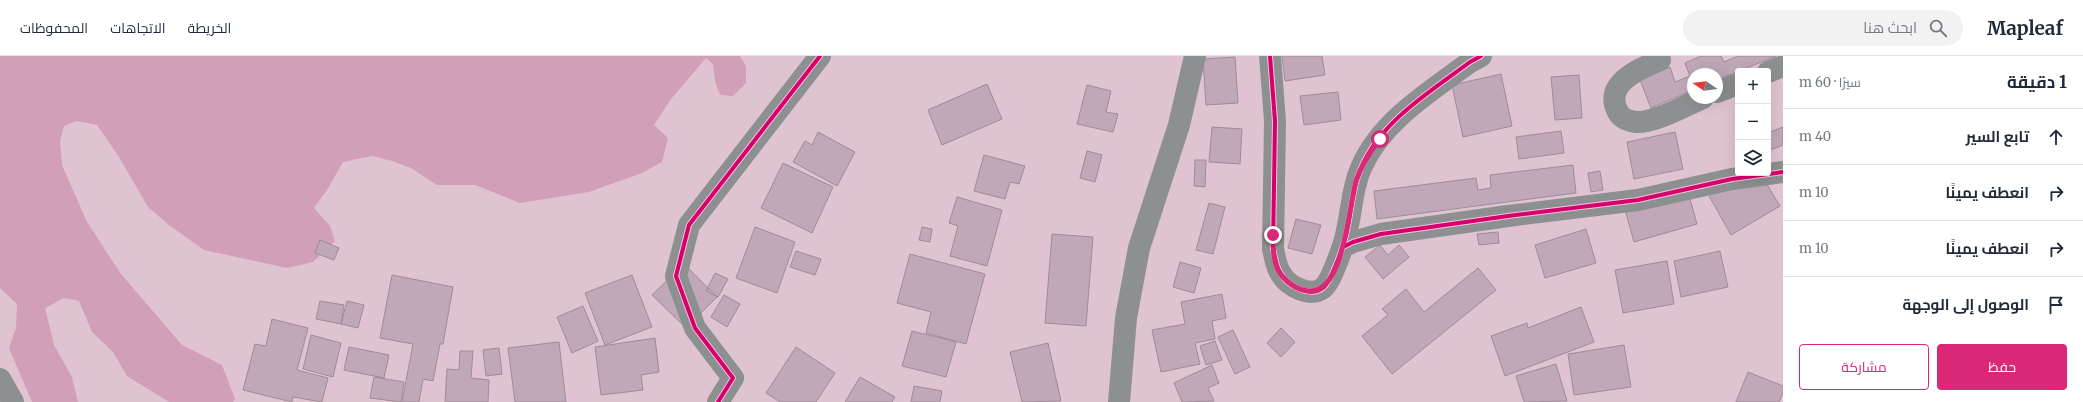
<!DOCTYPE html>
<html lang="ar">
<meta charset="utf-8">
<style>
body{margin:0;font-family:Merriweather,Cairo,serif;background:#f2f2f3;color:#1f2937;direction:rtl}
.controls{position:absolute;right:12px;top:12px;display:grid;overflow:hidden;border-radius:4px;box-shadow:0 4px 16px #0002}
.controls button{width:36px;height:36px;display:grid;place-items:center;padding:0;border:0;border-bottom:1px solid #e0e1e3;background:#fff;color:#1f2937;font:20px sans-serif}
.compass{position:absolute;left:1687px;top:12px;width:36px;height:36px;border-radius:50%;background:#fff;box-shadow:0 4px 16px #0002;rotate:283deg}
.stop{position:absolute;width:12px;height:12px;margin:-9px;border:3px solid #db2777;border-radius:50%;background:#fff}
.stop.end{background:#db2777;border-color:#fff;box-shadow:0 1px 4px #0008}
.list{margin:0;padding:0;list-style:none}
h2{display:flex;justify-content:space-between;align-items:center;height:52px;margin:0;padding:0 16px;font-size:17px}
h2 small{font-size:13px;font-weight:400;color:#747a83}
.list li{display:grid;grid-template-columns:26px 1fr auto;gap:12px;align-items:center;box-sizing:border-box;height:56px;padding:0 16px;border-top:1px solid #e0e1e3}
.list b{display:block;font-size:15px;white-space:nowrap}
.list em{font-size:13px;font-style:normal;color:#747a83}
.actions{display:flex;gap:8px;padding:12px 16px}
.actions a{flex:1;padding:9px 0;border:1px solid #db2777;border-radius:4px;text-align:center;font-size:14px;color:#db2777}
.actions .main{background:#db2777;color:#fff}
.icon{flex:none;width:22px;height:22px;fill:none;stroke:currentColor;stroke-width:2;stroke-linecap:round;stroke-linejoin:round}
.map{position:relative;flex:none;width:1783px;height:346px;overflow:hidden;direction:ltr}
header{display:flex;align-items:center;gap:24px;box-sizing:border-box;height:56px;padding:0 20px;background:#fff;border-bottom:1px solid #e0e1e3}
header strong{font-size:19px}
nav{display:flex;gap:22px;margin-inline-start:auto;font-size:14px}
.search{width:280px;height:36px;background:#f2f2f3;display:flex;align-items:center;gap:10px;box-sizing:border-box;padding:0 14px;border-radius:22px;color:#747a83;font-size:15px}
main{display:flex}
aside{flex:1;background:#fff}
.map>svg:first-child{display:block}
.green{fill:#d29fb9}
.building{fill:#c0a8b9;stroke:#9f8b98}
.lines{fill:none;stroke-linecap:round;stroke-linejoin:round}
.minor{stroke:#8d9090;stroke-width:22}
.cycleway-casing{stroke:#f9c4de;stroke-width:6}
.cycleway{stroke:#d6006c;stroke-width:4}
.route{stroke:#db2777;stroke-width:5}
</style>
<header>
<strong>Mapleaf</strong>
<div class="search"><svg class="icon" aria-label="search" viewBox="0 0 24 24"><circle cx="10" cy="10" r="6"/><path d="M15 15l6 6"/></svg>ابحث هنا</div>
<nav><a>الخريطة</a><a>الاتجاهات</a><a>المحفوظات</a></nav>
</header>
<main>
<aside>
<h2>1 دقيقة<small>سيرًا · 60 m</small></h2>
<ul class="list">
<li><svg class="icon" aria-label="ahead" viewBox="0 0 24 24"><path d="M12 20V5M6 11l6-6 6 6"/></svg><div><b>تابع السير</b></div><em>40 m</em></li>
<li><svg class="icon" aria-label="right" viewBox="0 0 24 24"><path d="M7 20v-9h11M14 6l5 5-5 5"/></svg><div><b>انعطف يمينًا</b></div><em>10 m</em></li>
<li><svg class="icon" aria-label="right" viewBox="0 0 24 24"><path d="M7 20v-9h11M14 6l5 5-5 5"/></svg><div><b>انعطف يمينًا</b></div><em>10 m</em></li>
<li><svg class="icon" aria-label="arrive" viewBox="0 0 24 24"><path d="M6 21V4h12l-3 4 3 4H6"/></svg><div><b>الوصول إلى الوجهة</b></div></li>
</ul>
<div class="actions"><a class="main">حفظ</a><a>مشاركة</a></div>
</aside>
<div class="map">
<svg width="1783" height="346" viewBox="0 0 1783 346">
<rect width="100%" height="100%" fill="#e0c3d1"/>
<path class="green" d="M0,0H740L746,10V27L733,40L720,39L715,25L713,8L706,2L671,43L654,69L668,82L662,106L642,117L589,136L520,147L475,129H437L411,112L392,105L372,100L343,106L327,134L314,152L330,170L335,185L313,206L287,212L204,194L169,169L148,151L119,101L97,69L77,65L64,70L60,85L62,109L87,166L121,218L182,289L222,309L235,343L233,346H169L127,320L113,296L92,276L79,245L64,242L45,252L54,289L72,321L78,346H32L9,292L16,272L17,248L0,232Z"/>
<path class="building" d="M1282,0H1322L1325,19L1285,25Z
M1701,0H1721L1724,6L1738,0H1776L1717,24V18H1693V34L1651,52L1640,24L1670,11L1675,26L1690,20L1685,7Z
M1235,1L1238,47L1206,49L1203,3Z
M1501,18L1512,70L1463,81L1452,29Z
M1579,19L1582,62L1555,64L1551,21Z
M987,28L1002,63L942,89L928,54Z
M1087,29L1111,35L1106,56L1118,58L1113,76L1077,68Z
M1338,36L1341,64L1304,69L1300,40Z
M1212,71L1242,73L1240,108L1209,106Z
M1783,71V89L1768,95V77Z
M1561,75L1564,97L1519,103L1516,81Z
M818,76L855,96L837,130L793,106L805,85L812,89Z
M1675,76L1683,113L1634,123L1627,86Z
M1087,95L1102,99L1095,126L1080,122Z
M984,99L1025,110L1019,128L1010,126L1005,143L974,135Z
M1195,104H1206L1205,131L1194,130Z
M783,107L833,131L812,177L761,152Z
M1573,109L1576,137L1377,163L1374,135L1476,122L1478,134L1491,132L1490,119Z
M1600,115L1603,134L1591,136L1588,117Z
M1748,117H1760L1780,150L1731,179L1709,140Z
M1687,132L1697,168L1634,186L1624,150Z
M957,141L1002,154L987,210L950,200L958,170L949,167Z
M1209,147L1225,151L1213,198L1196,194Z
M1296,163L1321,169L1312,198L1288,192Z
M755,171L795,186L777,237L736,222Z
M922,171L932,173L930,186L919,184Z
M1586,173L1596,207L1545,222L1535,189Z
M1498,176L1499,187L1479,189L1477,178Z
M1052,178L1093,181L1086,270L1045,267Z
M320,184L339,192L334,204L315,197Z
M1380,189L1388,199L1399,189L1409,201L1383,223L1365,201Z
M796,195L821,203L815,219L790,211Z
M1720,195L1728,231L1681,241L1674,205Z
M910,198L985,218L966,288L926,277L931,256L897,247Z
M1667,205L1674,248L1623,257L1615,214Z
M1180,206L1201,212L1194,237L1173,231Z
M684,208L717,241L686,272L652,239Z
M1478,212L1496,234L1392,318L1362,280L1388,259L1382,253L1406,233L1424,256Z
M715,217L728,223L718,241L706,235Z
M392,219L453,231L443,288H440L433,325L423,323L419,346H402L413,288L380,282Z
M632,219L652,271L605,289L585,237Z
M1222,238L1226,262L1212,265L1215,283L1195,287L1200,308L1161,316L1152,274L1185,268L1181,246Z
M724,239L740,248L727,271L711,261Z
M320,245L344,249L341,268L316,263Z
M347,245L364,249L358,272L341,268Z
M583,250L598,285L572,297L557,261Z
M1581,251L1594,286L1505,320L1491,280L1527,267L1528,272Z
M272,263L308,272L297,314L328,322L322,346L293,341L292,346L243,334L255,288L266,290Z
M1281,272L1295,286L1281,301L1267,287Z
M1233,274L1250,311L1235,318L1218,281Z
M912,275L956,286L946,321L902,310Z
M311,279L341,287L333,321L303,313Z
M655,282L659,316L641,319L643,334L601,339L595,291Z
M1215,285L1222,304L1206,309L1200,290Z
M559,286L566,346H515L508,292Z
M1048,287L1061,345L1022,346L1010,296Z
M1624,289L1631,331L1574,339L1568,298Z
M349,291L389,299L384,322L344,314Z
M796,291L835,317L816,346H780L766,337Z
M499,292L502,318L486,320L483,294Z
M460,295H473L471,322L489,324L488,346H445L447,313L459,314Z
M1556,308L1567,345L1524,346L1516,320Z
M1212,309L1219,327L1208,332L1214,345L1182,346L1174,327Z
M1748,316L1783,330V337L1779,346H1736Z
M374,321L404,326L401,346L370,342Z
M860,321L895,341L892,346H845Z
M914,330L942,335L940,346H911Z"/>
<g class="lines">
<path class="minor" d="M1270,0L1275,65L1273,193C1275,201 1276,211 1281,218C1288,230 1310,242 1323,232C1329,227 1332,218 1335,211C1340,199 1345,187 1347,174C1352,153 1352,132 1361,112C1381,65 1431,35 1470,6L1481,0
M1660,4C1642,12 1604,26 1617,54C1620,62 1628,65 1636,66C1655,67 1686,49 1703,42
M1768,16L1783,10
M1717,36L1738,28
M1343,191L1353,186L1381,178L1508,160L1638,144L1732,123L1783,116
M0,323L13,346
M718,346L733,322L695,272L676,220L689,169L820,0
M1119,346L1126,262L1139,192L1179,69L1195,0"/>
<defs>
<path id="cycleway" d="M1270,0L1275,65L1273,193C1275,201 1276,211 1281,218C1288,230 1310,242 1323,232C1329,227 1332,218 1335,211C1340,199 1345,187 1347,174C1352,153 1352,132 1361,112C1381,65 1431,35 1470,6L1481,0
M1343,191L1353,186L1381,178L1508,160L1638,144L1732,123L1783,116
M718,346L733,322L695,272L676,220L689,169L820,0"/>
</defs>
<use href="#cycleway" class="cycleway-casing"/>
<use href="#cycleway" class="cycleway"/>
</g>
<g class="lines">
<path class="route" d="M1273,179C1273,192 1273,210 1282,220C1289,228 1297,234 1308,235C1344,239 1349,149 1356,125C1361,109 1370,96 1380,83"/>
</g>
</svg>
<div class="controls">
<button>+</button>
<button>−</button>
<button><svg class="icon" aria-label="layers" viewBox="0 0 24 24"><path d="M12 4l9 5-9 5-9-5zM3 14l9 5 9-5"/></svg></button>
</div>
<svg class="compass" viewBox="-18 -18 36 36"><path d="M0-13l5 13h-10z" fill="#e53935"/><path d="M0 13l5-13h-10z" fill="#747a83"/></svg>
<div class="stop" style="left:1380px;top:83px"></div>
<div class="stop end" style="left:1273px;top:179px"></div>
</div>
</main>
